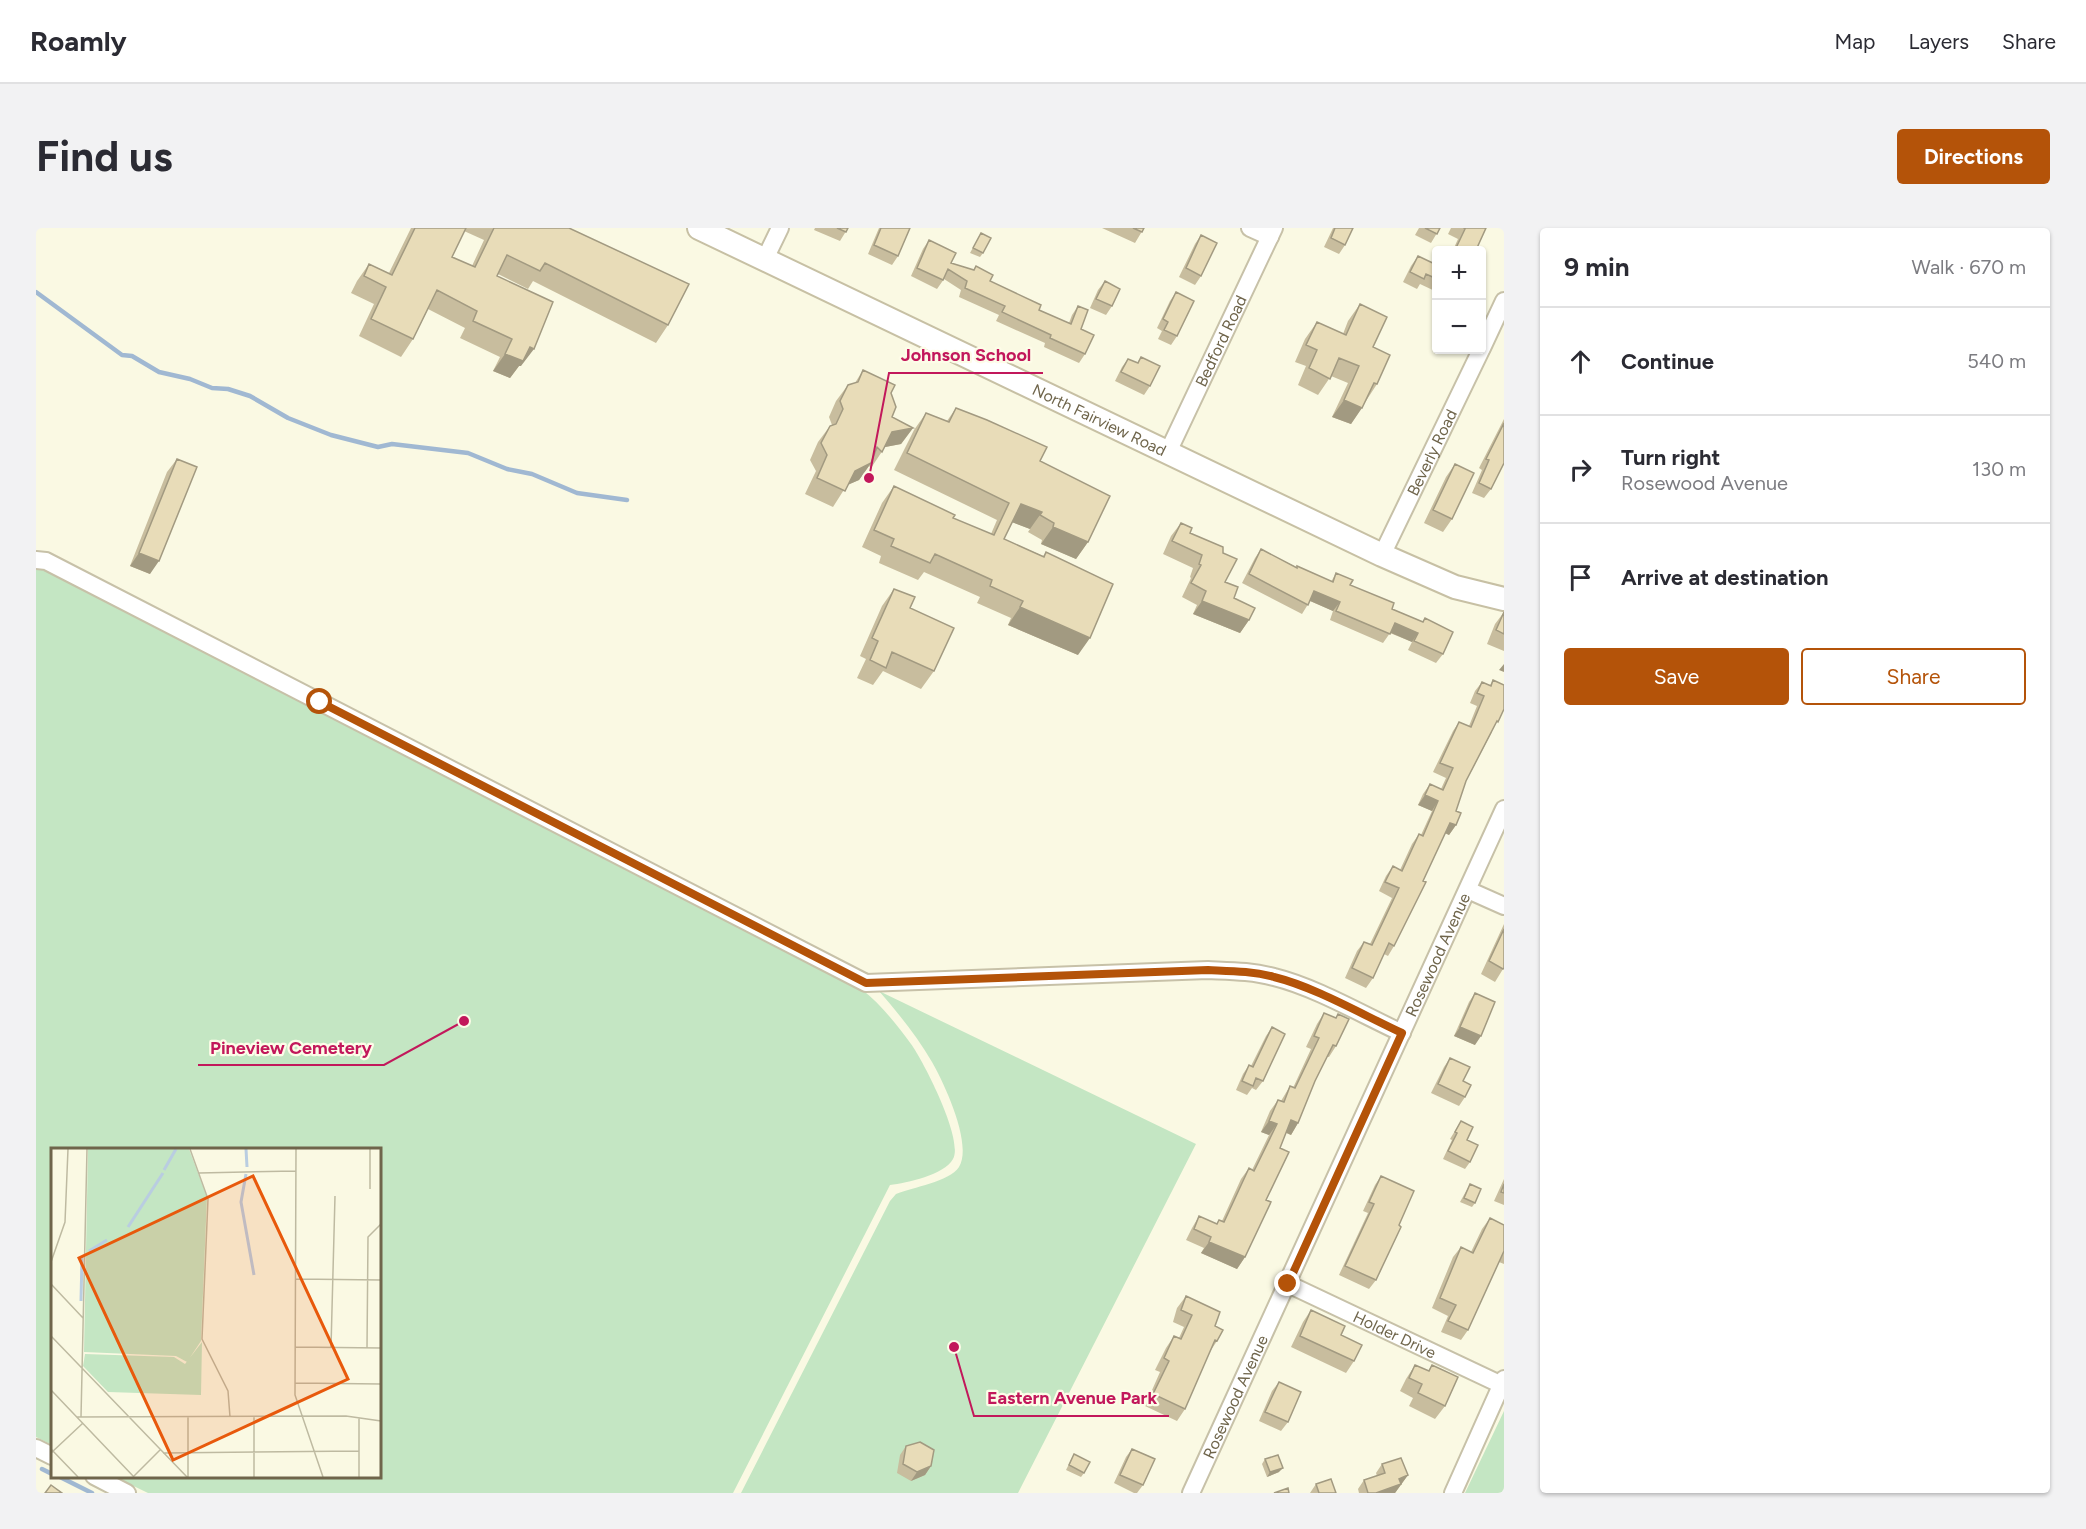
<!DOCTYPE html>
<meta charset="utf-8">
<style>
body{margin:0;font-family:Figtree,sans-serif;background:#f2f2f3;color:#2b2b33}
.controls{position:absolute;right:18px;top:18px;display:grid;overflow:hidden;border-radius:6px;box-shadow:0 2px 4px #0004}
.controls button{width:54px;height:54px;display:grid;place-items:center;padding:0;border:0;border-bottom:2px solid #e1e1e2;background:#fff;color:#2b2b33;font:30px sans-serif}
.stop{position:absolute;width:18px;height:18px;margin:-14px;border:4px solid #b45309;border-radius:50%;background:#fff}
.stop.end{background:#b45309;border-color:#fff;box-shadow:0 2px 6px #0008}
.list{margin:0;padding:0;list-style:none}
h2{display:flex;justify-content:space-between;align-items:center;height:78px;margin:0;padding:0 24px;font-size:26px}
h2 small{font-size:20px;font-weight:400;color:#7c7c81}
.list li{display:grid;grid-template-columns:39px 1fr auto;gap:18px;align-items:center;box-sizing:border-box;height:108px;padding:0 24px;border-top:2px solid #e1e1e2}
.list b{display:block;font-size:22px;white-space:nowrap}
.list p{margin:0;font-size:20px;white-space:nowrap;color:#7c7c81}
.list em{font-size:20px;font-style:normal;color:#7c7c81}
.actions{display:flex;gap:12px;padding:18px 24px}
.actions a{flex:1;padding:14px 0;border:2px solid #b45309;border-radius:6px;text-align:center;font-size:21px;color:#b45309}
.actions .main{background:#b45309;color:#fff}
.icon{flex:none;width:33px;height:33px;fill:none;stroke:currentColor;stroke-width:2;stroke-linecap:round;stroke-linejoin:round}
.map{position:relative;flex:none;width:1468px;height:1265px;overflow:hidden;border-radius:6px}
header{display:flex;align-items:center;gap:36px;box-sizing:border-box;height:84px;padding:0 30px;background:#fff;border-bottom:2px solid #e1e1e2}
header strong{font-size:28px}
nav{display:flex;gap:33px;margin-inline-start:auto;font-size:21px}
.intro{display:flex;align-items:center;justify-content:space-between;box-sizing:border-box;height:144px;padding:0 36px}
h1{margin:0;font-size:42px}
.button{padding:15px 27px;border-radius:6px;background:#b45309;color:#fff;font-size:21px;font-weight:700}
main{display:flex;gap:36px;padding:0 36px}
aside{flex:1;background:#fff;border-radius:6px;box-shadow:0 2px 4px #0004}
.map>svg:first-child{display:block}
.green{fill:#c4e6c3}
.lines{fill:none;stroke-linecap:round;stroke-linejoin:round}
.stream{stroke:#a0b8d2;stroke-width:4.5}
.street-casing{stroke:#c7c1a8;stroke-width:20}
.secondary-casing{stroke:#c7c0a4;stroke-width:26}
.street{stroke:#fff;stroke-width:16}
.secondary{stroke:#fff;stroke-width:22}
.wall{fill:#c8bd9e;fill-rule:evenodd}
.shaded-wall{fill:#a29a81}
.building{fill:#e8dcb8;stroke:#a29a81;stroke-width:1.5}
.route{stroke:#b45309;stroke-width:8}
.labels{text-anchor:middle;stroke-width:4.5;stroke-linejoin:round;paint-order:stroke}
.street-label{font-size:16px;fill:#6f654b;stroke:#fdfce8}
.inset-river{fill:none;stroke:#b9cde1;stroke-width:3}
.inset-road{fill:none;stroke:#bebaa1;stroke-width:1.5}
.view{fill:#e8590c;fill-opacity:0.15;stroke:#e8590c;stroke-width:3}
.inset-edge{fill:none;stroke:#6f654b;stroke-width:3}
.leader{fill:none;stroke:#c2185b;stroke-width:2}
.callout-dot{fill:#c2185b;stroke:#fdfce8;stroke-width:2}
.callout-label{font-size:18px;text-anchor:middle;font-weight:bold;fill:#c2185b;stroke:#fdfce8;stroke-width:4.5;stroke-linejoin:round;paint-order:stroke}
</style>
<header>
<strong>Roamly</strong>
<nav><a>Map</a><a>Layers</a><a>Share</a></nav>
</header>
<div class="intro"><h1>Find us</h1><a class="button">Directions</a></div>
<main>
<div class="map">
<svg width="1468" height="1265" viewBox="0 0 1468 1265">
<rect width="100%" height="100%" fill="#faf9e3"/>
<path class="green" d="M0,336L825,761C844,775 861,797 875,816C888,834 928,912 917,931C908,947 871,955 854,957L697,1265H112L79,1249L344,1248V922H16V1217L0,1209Z
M843,763L1160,916L982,1265H705L854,973L860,966C877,959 913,954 923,939C937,916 908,855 896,834C881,808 862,785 843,763Z
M1468,1183V1265H1429Z"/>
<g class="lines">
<path class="stream" d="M0,64L86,127L96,128L123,144L154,151L176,160L192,161L214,168L252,190L295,207L342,219L356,216L432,225L471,241L496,246L541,265L591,272
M6,1241L16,1246
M22,1248L56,1265"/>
<defs>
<g id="street">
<path d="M1214,0L1234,9"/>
<path d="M729,31L744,0"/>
<path d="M1446,120L1468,73"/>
<path id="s1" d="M1132,224L1238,0"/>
<path id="s2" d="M1346,327L1445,122"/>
<path d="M0,332L10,333L830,755L1172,742C1194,743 1216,743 1238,749C1279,759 1327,787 1366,805"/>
<path d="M1432,662L1468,678"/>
<path id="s3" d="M1252,1056L1468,1158"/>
<path d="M0,1220L16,1228"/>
<path d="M58,1248L91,1265"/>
<path id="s4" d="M1155,1265L1468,581"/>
<path d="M1417,1265L1468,1151"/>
</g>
<g id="secondary">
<path id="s5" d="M663,0L1346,327L1419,359L1468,371"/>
</g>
</defs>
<use href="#street" class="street-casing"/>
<use href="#secondary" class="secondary-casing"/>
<use href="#street" class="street"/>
<use href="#secondary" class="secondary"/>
</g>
<path class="wall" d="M375,0H533L632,97L620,115L497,53L492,61L462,46L461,48L485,138H483L474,150L457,143L464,129L424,110L429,100L392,81L377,111L365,129L323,108L338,76L315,65L321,53L333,36L353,45ZM428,3L448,12L436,38L416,29Z
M779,0H812L804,13L778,2Z
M843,0H874L862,28L856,37L832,26Z
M1066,0H1108L1099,15Z
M1297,0H1317L1309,17L1303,26L1288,19Z
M1383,0H1404L1395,15L1379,7Z
M1415,0H1450L1440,22H1417L1422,11L1412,6Z
M945,5L947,25L944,29L934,25Z
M1165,7V48L1159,57L1143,49L1159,16Z
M893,12L915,35L937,42L940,38L954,53L1003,82L1033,95L1036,87L1042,78L1049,126L1043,135L1008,119L1009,115L960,93L963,87L923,69L925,62L908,51L901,61L875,48L887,21Z
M1382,28L1400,37L1401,36V64L1384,56L1381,61L1367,54L1375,38Z
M1069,53L1076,78L1070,87L1054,80L1062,62Z
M1140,64L1141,108L1135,117L1122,111L1126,103L1121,100L1134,73Z
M1324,76L1337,119L1341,156L1315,196L1296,189L1312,155L1295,148L1282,167L1262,157L1270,138L1259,134L1269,111L1281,94L1307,106L1312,93Z
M1105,129L1114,158L1108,167L1079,153L1086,139L1092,131L1101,135Z
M827,142L855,165L856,189L877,200L865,216L849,219L835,240L833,238L823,252L811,257L797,279L769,266L780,243L774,232L782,214L794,198L796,197L793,189L800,173L812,157L819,155Z
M920,180L1004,233L1052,314L1040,331L1005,316L1006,312L992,304L994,301L976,294L968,311L1007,328L1010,324L1042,427L972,397L975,390L941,375L944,369L888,344L882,352L843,335L845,328L826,319L846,275L858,258L917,290L955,306L961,292L858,242L878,202L890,185L911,193Z
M1468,191V235L1455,261L1448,270L1436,265L1446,242L1443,240Z
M141,231L114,346L94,338L131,244Z
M1419,236L1416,291L1407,304L1388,295L1410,249Z
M1145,295L1154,305L1189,354L1198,370L1213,392L1204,405L1157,386L1161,377L1146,369L1155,350L1154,349L1157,340L1127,326L1135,308Z
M1225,321L1260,339L1295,354L1300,345L1314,357L1356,381L1386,394L1389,390L1407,426L1400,435L1372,422L1376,414L1354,405L1347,415L1294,392L1297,383L1274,373L1266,386L1206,355L1219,330Z
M858,361L874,380L898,443L885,461L847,443L837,457L821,450L830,431L824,428L846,378Z
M1468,384V423L1451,416L1459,396Z
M1457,452L1456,504L1430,553L1420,583V597L1413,607L1409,605L1387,653L1358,718L1352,728L1348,726L1337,750L1330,760L1309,750L1321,723L1328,714L1334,716L1356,670L1343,663L1350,648L1357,638L1364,642L1376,616L1383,606L1385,607L1396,583L1382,577L1387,566L1394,556L1405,561L1410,550L1397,544L1417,503L1423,494L1433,498L1441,478L1434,475L1439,463L1446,454L1454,457Z
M1468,696V741H1467L1459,754L1445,746Z
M1439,765V817L1418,808L1433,774Z
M1288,785L1300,790L1302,786L1300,818L1293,829H1291L1279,853L1262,895L1255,907L1250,905L1244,920L1230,972L1209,1029L1201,1041L1165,1025L1168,1020L1150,1012L1156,1000L1163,988L1180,996L1183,992L1186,993L1205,951L1213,940L1216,942L1233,907L1225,904L1234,883L1242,872L1245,873L1254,858L1257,860L1275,821L1270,819L1281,796Z
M1236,799L1227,853L1220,862L1216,860L1211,867L1200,862L1207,846L1213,837L1215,838L1230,808Z
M1414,830L1427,853L1429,869L1423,878L1395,865L1408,839Z
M1425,893L1434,934L1429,941L1407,931L1416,912L1414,911Z
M1345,948L1340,1052L1333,1061L1303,1047L1332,985L1327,983L1339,957Z
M1468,951V977L1458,973Z
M1434,956L1439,975L1436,979L1424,974Z
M1454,990L1468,997V1036L1463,1034L1432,1102L1425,1112L1405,1104L1412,1088L1396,1080L1417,1029L1425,1019L1435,1024L1446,1001Z
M1150,1068L1179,1098L1181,1113L1173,1125L1149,1181L1141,1193L1109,1178L1124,1144L1119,1142L1130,1120L1138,1108L1143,1110L1148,1099L1137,1094L1141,1080Z
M1275,1082L1305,1107L1318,1133L1310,1145L1255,1119L1267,1094Z
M1379,1137L1392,1143L1396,1137L1409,1178L1399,1191L1373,1178L1377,1170L1364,1163L1370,1151Z
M1243,1154L1252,1194L1245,1203L1223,1193L1236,1163Z
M870,1218L895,1238L889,1247L875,1253L861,1245L864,1227Z
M1096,1221L1107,1257L1101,1265H1098L1078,1255L1090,1229Z
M1038,1226L1048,1245L1045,1249L1030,1242Z
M1229,1231L1243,1244L1231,1249L1226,1236Z
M1346,1236L1372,1247L1359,1265H1323L1322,1261L1328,1252L1341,1248L1340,1245Z
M1280,1256L1300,1265H1274Z"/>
<path class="shaded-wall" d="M494,119L498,121L485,138H483L474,150L457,143L469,126Z
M1308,172L1326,180L1315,196L1296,189Z
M877,200L865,216L844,220L856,204Z
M835,235L823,252L807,259L819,243Z
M985,276L1006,284L994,301L973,293Z
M1017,299L1052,314L1040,331L1005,316Z
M103,325L123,333L114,346L94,338Z
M1278,363L1304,374L1297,383L1272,372Z
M1166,373L1213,392L1204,405L1157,386Z
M984,379L1054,410L1042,427L972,397Z
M1359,395L1382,405L1376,414L1353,404Z
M1468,436V444L1463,442Z
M1389,567L1402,573L1396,583L1382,577Z
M1414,595L1420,597L1413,607L1407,604Z
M1424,799L1445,808L1439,817L1418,808Z
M1255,892L1262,895L1255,907L1247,903Z
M1233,893L1241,896L1233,907L1225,904Z
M1173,1014L1209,1029L1201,1041L1165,1025Z
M895,1238L889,1247L875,1253L881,1244Z
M1247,1240L1243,1244L1231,1249L1234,1244Z
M1372,1247L1359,1265H1340L1363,1251Z"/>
<path class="building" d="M379,0H430L416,29L439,39L458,0H533L653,56L632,97L509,35L504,43L471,27L461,48L517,74L498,121L494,119L487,133L469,126L476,111L437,93L441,83L401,62L377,111L335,91L350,59L328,48L333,36L356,47Z
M801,0H812L810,4Z
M845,0H874L862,28L838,17Z
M1097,0H1108L1106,4Z
M1299,0H1317L1309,17L1295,10Z
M1389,0H1404L1401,6Z
M1428,0H1450L1440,22H1419L1429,1Z
M945,5L955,10L947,25L937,20Z
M1165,7L1181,15L1165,48L1150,40Z
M893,12L920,25L915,35L938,42L940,38L957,47L954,53L1005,77L1003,82L1035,96L1042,78L1052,82L1045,101L1058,107L1049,126L1014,110L1015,107L966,84L969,78L929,60L931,53L912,41L907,52L881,40Z
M1382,28L1401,37V51L1390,46L1388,51L1374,44Z
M1069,53L1084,61L1076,78L1060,71Z
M1140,64L1158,73L1141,108L1128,102L1132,94L1127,91Z
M1324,76L1351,89L1337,119L1354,127L1341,156L1338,155L1326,180L1308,172L1323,138L1303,130L1294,151L1273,140L1281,122L1270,117L1281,94L1310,107Z
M1105,129L1124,138L1114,158L1085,144L1092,131L1102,135Z
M827,142L859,157L855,165L860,179L856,189L877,200L856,204L846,224L841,219L835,235L819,243L809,263L781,250L791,227L785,215L794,198L800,196L807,181L804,173L812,157L822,154Z
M920,180L951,192L1011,219L1004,233L1074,268L1052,314L1017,299L1018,295L1004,287L1006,284L985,276L968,311L1008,329L1010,324L1077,356L1054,410L984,379L987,373L954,358L956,352L899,326L894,335L855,318L858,311L838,302L858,258L919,287L917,290L958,307L973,275L871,225L890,185L913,194Z
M1468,195V235L1455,261L1443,255L1453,232L1450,231Z
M141,231L161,239L123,333L103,325Z
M1419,236L1438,245L1416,291L1397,282Z
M1145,295L1156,300L1154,305L1187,319V325L1201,331L1189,354L1202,359L1198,370L1219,380L1213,392L1166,373L1170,363L1155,355L1165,337L1163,336L1166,327L1136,313Z
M1225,321L1261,340V338L1297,354L1300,345L1317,352L1314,357L1358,375L1356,381L1387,394L1389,390L1417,404L1407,426L1378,413L1382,405L1359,395L1354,406L1300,383L1304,374L1278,363L1272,377L1213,346Z
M858,361L879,369L874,380L918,400L898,443L856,424L850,440L834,432L842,413L836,410Z
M1468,384V406L1460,402Z
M1457,452L1468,457V481L1462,494L1461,493L1430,553L1420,583L1425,585L1420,597L1414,595L1387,653L1390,654L1358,718L1353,715L1337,750L1316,740L1328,714L1336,717L1363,660L1349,654L1357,638L1366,643L1383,606L1387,608L1402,573L1389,567L1394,556L1407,562L1417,540L1404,535L1423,494L1435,499L1448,468L1441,465L1446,454L1455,458Z
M1468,701V740L1467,741L1453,733Z
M1439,765L1459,774L1445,808L1424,799Z
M1288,785L1300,790L1302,786L1313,791L1300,818L1297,817L1279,853L1262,895L1255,892L1244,920L1253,924L1230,972L1235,974L1209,1029L1173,1014L1175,1009L1158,1001L1163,988L1181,996L1183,992L1188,994L1213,940L1218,943L1241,896L1233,893L1242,872L1248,874L1254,858L1259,860L1283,810L1278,808Z
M1236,799L1249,806L1227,853L1220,850L1217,858L1206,853L1213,837L1217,839Z
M1414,830L1434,839L1427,853L1435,857L1429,869L1402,856Z
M1425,893L1437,899L1431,912L1442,917L1434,934L1412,923L1421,905L1419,904Z
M1345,948L1378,963L1363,997L1365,999L1340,1052L1309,1038L1338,976L1333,974Z
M1434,956L1445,961L1439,975L1428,970Z
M1468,956V965L1465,964Z
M1454,990L1468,997V1023L1432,1102L1412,1093L1420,1077L1404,1070L1425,1019L1437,1025Z
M1150,1068L1184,1084L1179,1098L1187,1102L1181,1113L1179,1112L1149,1181L1117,1166L1133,1133L1128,1130L1138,1108L1145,1111L1156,1087L1145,1082Z
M1275,1082L1309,1098L1305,1107L1326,1117L1318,1133L1264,1108Z
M1379,1137L1393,1143L1396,1137L1422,1149L1409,1178L1382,1165L1386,1156L1373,1150Z
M1243,1154L1265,1164L1252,1194L1229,1184Z
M884,1214L898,1222L895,1238L881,1244L867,1236L870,1218Z
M1096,1221L1119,1231L1107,1257L1084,1247Z
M1038,1226L1054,1234L1048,1245L1033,1237Z
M1242,1227L1247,1240L1234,1244L1229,1231Z
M1365,1230L1372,1247L1363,1251L1365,1256L1340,1265H1332L1328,1252L1349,1245L1346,1236Z
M1295,1251L1300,1265H1283L1280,1256Z
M15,1257L26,1265H9Z
M1252,1260L1253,1265H1238Z"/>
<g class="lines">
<path class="route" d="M284,474L830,755L1172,742C1194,743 1216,743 1238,749C1279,759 1327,787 1366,805L1252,1056"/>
</g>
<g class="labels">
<g class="street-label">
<text dy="6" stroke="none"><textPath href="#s1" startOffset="123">Bedford Road</textPath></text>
<text dy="6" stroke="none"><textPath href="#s5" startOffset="444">North Fairview Road</textPath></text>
<text dy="6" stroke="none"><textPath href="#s2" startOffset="114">Beverly Road</textPath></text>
<text dy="6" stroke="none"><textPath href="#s4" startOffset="592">Rosewood Avenue</textPath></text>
<text dy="6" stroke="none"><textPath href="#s3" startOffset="118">Holder Drive</textPath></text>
<text dy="6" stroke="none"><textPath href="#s4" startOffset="106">Rosewood Avenue</textPath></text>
</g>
</g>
<g transform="translate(15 920)">
<rect width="330" height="330" fill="#faf9e3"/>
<path d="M37,1H138L156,49L150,193L136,214L125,208L33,204ZM151,194L150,247L57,244L32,218L34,206L123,209L134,216Z" fill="#c4e6c3"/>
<path class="inset-river" d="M195,1L196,19M113,22L125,1M195,26L190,54L203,127M77,79L112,25M38,103L56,92M30,153L31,109"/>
<path class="inset-road" d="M139,1L157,51L151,191L177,243L179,269M245,1L244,247L272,329M148,25L245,23M319,41V1M0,114L14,74L17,1M245,131L330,132M0,136L32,170M0,188L136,329M244,199L330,200M280,199L284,48M316,200L317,89L330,76M244,235L330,236M0,242L83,329M203,268V329M26,269L295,268L330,273M30,269L36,1M137,269V329M308,270V329M0,301L27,329M0,305L32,275M112,305L308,303M82,329L109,302"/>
<path class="view" d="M202,28L297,231L122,312L28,110Z"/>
<rect width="330" height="330" class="inset-edge"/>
</g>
<path class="leader" d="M833 250L853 145H1007M428 793L348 837H162M918 1119L938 1188H1133"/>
<g class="callout-dot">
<circle cx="833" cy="250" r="6"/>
<circle cx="428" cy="793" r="6"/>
<circle cx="918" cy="1119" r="6"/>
</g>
<g class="callout-label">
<text x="930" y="133">Johnson School</text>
<text x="255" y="826">Pineview Cemetery</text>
<text x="1036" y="1176">Eastern Avenue Park</text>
</g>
</svg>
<div class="controls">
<button>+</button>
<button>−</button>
</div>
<div class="stop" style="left:284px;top:474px"></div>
<div class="stop end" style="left:1252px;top:1056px"></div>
</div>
<aside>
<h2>9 min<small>Walk · 670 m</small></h2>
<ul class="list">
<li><svg class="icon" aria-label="ahead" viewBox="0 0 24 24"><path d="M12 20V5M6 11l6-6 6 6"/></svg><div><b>Continue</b></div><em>540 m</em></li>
<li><svg class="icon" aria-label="right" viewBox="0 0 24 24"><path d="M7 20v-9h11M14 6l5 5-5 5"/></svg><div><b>Turn right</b><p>Rosewood Avenue</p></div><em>130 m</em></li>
<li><svg class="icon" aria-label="arrive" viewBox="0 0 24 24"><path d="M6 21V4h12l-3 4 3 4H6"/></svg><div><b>Arrive at destination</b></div></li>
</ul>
<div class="actions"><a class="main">Save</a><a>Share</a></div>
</aside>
</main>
